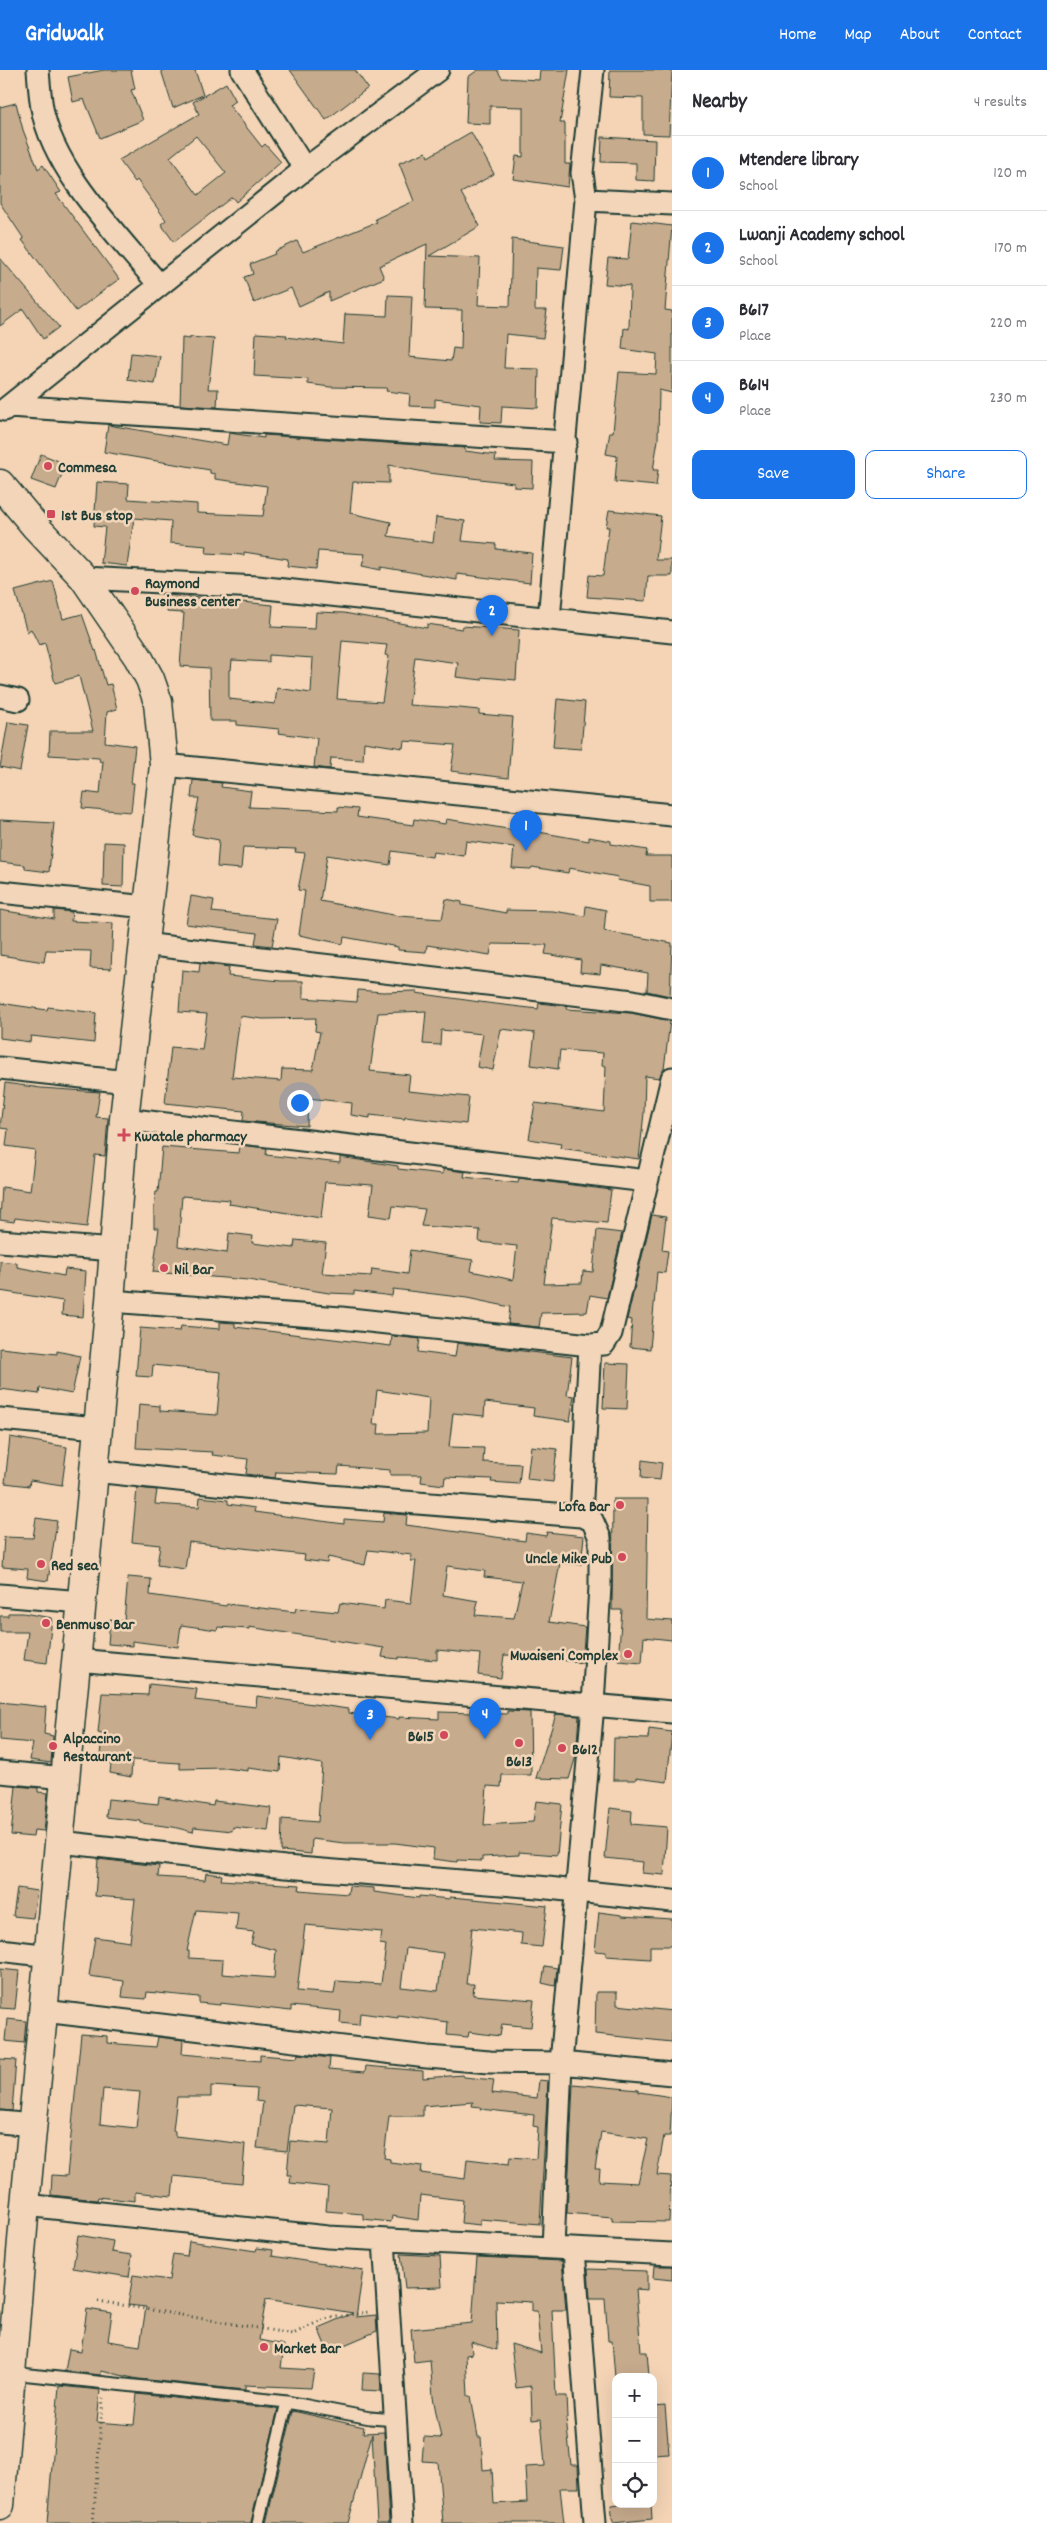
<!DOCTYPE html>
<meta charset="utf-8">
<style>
body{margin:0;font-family:Dekko,sans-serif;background:#f2f2f3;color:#2b2b33}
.controls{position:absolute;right:15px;bottom:15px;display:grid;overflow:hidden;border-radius:10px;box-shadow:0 5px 20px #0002}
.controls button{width:45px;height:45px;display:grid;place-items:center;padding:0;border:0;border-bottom:1px solid #e1e1e2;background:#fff;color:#2b2b33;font:25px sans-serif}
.you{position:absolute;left:299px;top:1032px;width:18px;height:18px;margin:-12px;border:4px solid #fff;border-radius:50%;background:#1a73e8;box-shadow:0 0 0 8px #1a73e833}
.badge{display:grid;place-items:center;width:32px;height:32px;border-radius:50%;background:#1a73e8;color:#fff;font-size:16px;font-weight:700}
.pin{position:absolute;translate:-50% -41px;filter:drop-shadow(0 1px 2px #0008)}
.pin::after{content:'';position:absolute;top:26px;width:18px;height:15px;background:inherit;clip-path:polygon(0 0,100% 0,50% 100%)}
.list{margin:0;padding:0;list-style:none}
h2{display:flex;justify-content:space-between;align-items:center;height:65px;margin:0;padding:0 20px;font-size:21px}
h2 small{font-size:16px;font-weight:400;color:#7c7c81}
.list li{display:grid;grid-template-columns:32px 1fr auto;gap:15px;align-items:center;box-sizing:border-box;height:75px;padding:0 20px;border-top:1px solid #e1e1e2}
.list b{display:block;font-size:19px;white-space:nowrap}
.list p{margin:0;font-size:16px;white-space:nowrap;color:#7c7c81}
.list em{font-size:16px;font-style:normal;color:#7c7c81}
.actions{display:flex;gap:10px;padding:15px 20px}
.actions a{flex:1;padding:11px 0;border:1px solid #1a73e8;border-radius:10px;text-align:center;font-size:18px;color:#1a73e8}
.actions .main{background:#1a73e8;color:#fff}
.icon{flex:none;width:28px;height:28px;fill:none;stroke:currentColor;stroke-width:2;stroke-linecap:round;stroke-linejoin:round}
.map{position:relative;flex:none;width:672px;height:2453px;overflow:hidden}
header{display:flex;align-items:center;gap:30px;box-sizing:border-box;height:70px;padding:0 25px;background:#1a73e8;color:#fff}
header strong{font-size:24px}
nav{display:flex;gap:28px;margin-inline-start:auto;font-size:18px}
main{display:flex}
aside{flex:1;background:#fff}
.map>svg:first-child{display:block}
.building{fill:#c7ab8d;stroke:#1f3d34;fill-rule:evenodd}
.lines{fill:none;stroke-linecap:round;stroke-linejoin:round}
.service-casing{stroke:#1f3d34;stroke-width:15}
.minor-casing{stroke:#1f3d34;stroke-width:25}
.secondary-casing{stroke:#1f3d34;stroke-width:31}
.path{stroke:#1f3d34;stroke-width:3;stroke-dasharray:1 4;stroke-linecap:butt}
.service{stroke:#f3d6b9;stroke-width:11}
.minor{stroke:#f3d6b9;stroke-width:21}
.secondary{stroke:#f3d6b9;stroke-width:28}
.poi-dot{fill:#d1495b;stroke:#f3d6b9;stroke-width:2}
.labels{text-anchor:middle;stroke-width:5;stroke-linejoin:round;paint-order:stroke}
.poi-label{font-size:16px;font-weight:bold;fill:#1f3d34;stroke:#f3d6b9;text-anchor:start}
</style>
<header>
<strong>Gridwalk</strong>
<nav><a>Home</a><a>Map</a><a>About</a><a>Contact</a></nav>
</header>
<main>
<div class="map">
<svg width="672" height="2453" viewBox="0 0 672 2453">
<rect width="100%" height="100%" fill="#f4d4b5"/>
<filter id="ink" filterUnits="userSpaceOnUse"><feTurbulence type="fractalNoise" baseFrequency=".02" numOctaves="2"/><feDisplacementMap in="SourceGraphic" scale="10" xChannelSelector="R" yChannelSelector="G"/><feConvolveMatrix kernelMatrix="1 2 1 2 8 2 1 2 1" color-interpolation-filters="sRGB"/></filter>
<g filter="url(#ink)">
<path class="building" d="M104,0H131L135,19L131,20L143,50L100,68L84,29L73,32L68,7Z
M161,0H195L203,25L173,38Z
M290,0H355L368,18L326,50Z
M478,0H497L502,8L539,10L540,0H569L560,53H565V94H570L568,117L513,109L516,86L523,87V37L490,36V54L466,53L468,7Z
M610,0H672L669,65L643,64V28L609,27Z
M226,13L236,31L229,35L262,77L265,74L281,92L236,132L232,127L174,172L161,154L166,150L137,110L135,112L119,90L199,44L193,32ZM196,66L226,103L198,125L170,87Z
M16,33L23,60L38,99L43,95L61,122L56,124L119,209L76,241L22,170L24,169L0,133V37Z
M471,62L494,104L461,123L480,156L429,186L480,188L478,235L510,236L512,169L564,176L561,200L536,198L535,240H547L543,268L506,264L504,298L539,299L538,338L502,336L501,353L480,352L481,335L435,329V337L409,336L410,324L386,321L387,318L330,317L308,314V309L254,306L256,263L287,265L286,267L343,274L345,244L387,246L388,225L412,226L409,287L451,291L453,278L461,279L462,240L425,239L427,174L379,196L384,208L329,231V222L299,236L291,218L254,233L244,207L253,204L250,194L275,184L274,182L297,171L303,182L377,152L375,149L414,131L399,93L426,82L428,87Z
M602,67L655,70L654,111L636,110V93L601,92Z
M632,151L672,156L665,240L672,241V323L659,320L658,370L653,400H658L656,416L615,412L617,386L606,384L610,362H613L619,302L656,304L657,284L622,279L624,258L629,259L630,216L605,214L608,188L628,189Z
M0,188L59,257L43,269L23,239L0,256Z
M190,267L214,269L208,319H218L217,337L180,335L182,268L190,269Z
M131,283L160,286L155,314L128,310Z
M108,355L227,375L229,363L264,368V365L465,378V381L496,385L495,391L533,392L532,418L514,417V413L429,403L389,395V413L353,412L350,443L391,452L388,466L433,473L436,447L465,451L462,471L496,474V479L532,483L530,513L457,504V510L381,497V500L362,496L365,484L318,481L316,499L287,496L288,489L244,482V485L206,483L207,476L170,473L171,451L134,448L127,496L101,493L105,457L94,456L97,412L129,414L128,429L197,434V443L263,446L267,416L215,409V404L210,403V400L104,382Z
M41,384L66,394L56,419L31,410Z
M609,440L661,446L656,490H672V506H648L646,531L587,527L589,505L603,506L609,457H606Z
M53,511L63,549L82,544L95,581L96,580L106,615L111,614L117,639L107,642L105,672L135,676L131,713H134L131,742L82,738L84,722L100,724L103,691L100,692L99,688L49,685L50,661H93L79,606L55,613L45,573L39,575L31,559L27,562L15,521Z
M168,525L273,535L271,557L315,559L316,542L344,543L427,558V554L462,559V556L519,560L516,610L482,607V610L456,607L458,593L415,587L409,635L459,638L479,640V644L513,647L508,708L451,701L455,675L404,671L403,678L364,672L363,690L331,688L330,699L314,697L317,668L278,663L279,659L237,655V651H210L209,598L180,596L184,543L167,542ZM342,571L387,575L385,585L389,586L382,632L337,629ZM269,585L313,588L311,623L277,618L275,634L229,629V600H231L232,590L269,592Z
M557,629L585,632L581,679L553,677Z
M8,652L28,655L20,701L0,697Z
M193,710L222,713L221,717L251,721L249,737L338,741V737L358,739L357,747L413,755L414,749L445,754L446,749L514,760L515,758L534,759L533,761L589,771V767L611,771V774L647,780L646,786H672V832H650V816L617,810L618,807L569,798L568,803L532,797L531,799L512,798L514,777L466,771L464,786L433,782L432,787L392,781L390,795L327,785L320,831L399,846L442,849L446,829L462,832V835L506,843V840L553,841L585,846L586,836L606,840L604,861L672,873L670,926L647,921L648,903L601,895L600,904L580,902L581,890L545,884L547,875L492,874L490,885L427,875L426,882L398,880V877L344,867L343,874L299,865L305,821L298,820L305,783L295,782L296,779L243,777L241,799L217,797L219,770L192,765L199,728H191Z
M0,750L54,753L49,802L25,799V795L0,792Z
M104,772L124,773L123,817L103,816Z
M191,826L214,830L212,842L277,849L272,876L255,874L257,863L186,854Z
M0,840L54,849V840L72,842L71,851L113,853L111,899L90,898L91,881L46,880L44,892L0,885Z
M200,893L229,897L228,906L281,911H303V928L357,932L358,920L383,922L416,921V923L487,933L538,939L539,933L567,936L566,939L631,943L670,951L664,999L659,1008L645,1006L644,1043L639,1089L560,1078L561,1074L529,1069L535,1033L604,1042L606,996L602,995L603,983L560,980L558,999L531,995L535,963L501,959L493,1000L477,997L483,964L441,960L440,975L423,974L426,941L378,943L370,1001L410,1005L408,1021L469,1027L466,1054L405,1047V1049L370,1045V1048L351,1045L352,1033L308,1028L307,1056L243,1051L244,1041L165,1033L171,977L202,980L207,944L179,942L182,900L199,902ZM240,946L263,949L316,948L315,961L320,962L313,1000L282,999L281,1011L232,1007Z
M0,933L47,940L48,937L96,943L94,973L31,966L30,972L0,968Z
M5,1013L41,1018L100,1022L96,1047L108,1048L105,1086L95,1085L87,1157L15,1148L14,1152L0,1150L2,1117L30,1121L35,1080L6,1076L8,1059L0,1058Z
M240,1075L267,1078L266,1085L340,1093V1087L398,1096V1099L443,1104V1099L465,1102L464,1107L518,1113L519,1108L611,1120L607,1153L552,1148L544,1214L582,1213L583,1201L593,1202L597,1160L622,1163L607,1228L590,1225L587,1242L541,1243L539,1257L508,1254L510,1237L467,1228L393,1219L392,1226L354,1221V1224L329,1223L248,1210L153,1202L159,1158H154V1138L156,1122H158L162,1077L239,1083ZM325,1112L373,1115L369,1145L391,1148L393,1136L425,1139L421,1156L480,1160L479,1172L517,1176L513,1210L471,1201L473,1190L410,1180L407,1204L372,1199L371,1206L322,1203L326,1173L295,1170L294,1178L252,1173L253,1166L229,1163L227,1183L178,1176L182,1126L230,1130L229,1134L321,1148Z
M652,1145L666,1147L662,1180L668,1181L665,1203L657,1202L650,1279L630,1277L632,1250L627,1249Z
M0,1191L17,1193V1197L64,1206L65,1199L86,1201L83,1247L62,1245L63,1231L0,1221Z
M220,1252L235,1253V1257L391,1276L392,1266L420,1269L418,1282L455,1287L457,1273L572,1287L567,1325L574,1326L570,1351L533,1346L534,1338L485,1332L484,1346L453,1343L449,1377L484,1378L483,1392L521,1394L519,1414L491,1412L492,1409L445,1407L444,1415L421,1412L422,1405H390V1400L339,1396L338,1404L276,1402L275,1408L246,1404L248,1389L212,1385L213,1382L136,1378L139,1334L160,1336V1341L217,1345L221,1302L153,1295L152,1307L136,1306L140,1258L180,1261L181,1256L220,1259ZM377,1320L429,1328L427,1363L378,1364L379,1354H373Z
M0,1278L57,1284V1281L80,1286L72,1324L40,1318L39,1324L0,1319Z
M605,1293L629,1294L627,1339L603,1338Z
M10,1367L67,1377L62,1415L30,1410L29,1416L5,1413Z
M531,1376L557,1379L553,1412L527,1409Z
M642,1390L662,1393L660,1410L641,1408Z
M137,1418L157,1420L155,1434L199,1437L200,1427L228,1430V1434L255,1438L254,1442L344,1454V1449L383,1452L384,1443L407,1445L406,1455L525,1471L526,1463L546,1466L547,1462L584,1466L581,1495L560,1493L549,1552L585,1557L582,1593L533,1586L504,1585L501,1608L478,1605L480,1584L437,1580V1590L399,1587L398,1589L382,1587L384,1578L249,1557V1559L218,1557L217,1560L181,1555L178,1577L132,1571V1576L108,1574L110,1549L124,1551L128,1507L151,1509L150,1525L226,1536L227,1534L295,1542L296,1538L338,1542L340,1533L384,1539L385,1530L411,1533L416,1491H411L412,1485L368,1480L365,1495L328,1487L327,1493L304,1490L305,1485L189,1472L185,1499L157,1495L160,1475L132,1472ZM447,1496L485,1501L484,1507L522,1511L514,1548L475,1545L478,1531L443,1525Z
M613,1429H648L646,1549L672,1551V1570L644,1567L642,1593L618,1591L622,1540H612Z
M36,1448L57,1451L48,1511L27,1508L28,1499L2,1497L4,1467L33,1468Z
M8,1543H23L52,1548L47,1593L24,1590L28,1562H0V1546H8Z
M149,1614L197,1619L195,1630L212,1632L256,1637L257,1626L348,1639V1643L399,1649V1647L439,1649V1642L507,1644V1641L530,1642L531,1705H502L501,1717L487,1716L484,1755L533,1752L536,1731L562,1734L557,1785L519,1782V1785L482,1787V1791L457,1790V1792L433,1789L434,1778L395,1773H344L312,1769L311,1784L281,1781L282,1749L318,1752L322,1694L281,1687L280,1702L248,1698V1701L225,1698L180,1699V1693L132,1690L131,1707L110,1703L112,1686H100L102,1664L98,1663L102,1623L148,1625Z
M0,1632L46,1637L44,1664L53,1666L51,1693L30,1690L33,1673L0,1670Z
M556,1644L579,1646L576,1686L569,1709L536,1708Z
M649,1659L672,1662L667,1712L636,1708V1710H613L614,1668L648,1669Z
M16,1716L38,1718V1722L48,1723L44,1761L34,1760L33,1767L11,1765Z
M159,1727L213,1736L214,1731L271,1738L268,1761L233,1757L232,1761L194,1757L193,1762L173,1757L141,1753V1751L106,1747L108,1729L158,1734Z
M610,1738L632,1741L631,1754L667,1757L664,1805L642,1803L643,1792L605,1788Z
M98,1789L159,1796L158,1807L205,1810L206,1803L222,1805L221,1810L300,1815L299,1820L348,1824L349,1816L374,1818V1822L419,1828V1826L450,1829V1827L462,1828L547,1836L542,1877L521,1875L522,1863L472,1858L466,1914H474L473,1925L534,1930L531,1957L502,1954L500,1966L469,1962L468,1967L447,1965L448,1952L398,1945V1948L360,1943L359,1955L340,1953L341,1941L291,1936V1941L220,1933V1935L199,1933V1927L147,1922L146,1929L122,1927L124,1911L89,1906L95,1867L130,1872L135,1829L95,1826ZM196,1840L238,1843L236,1860L254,1862L251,1874L276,1880L274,1908L222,1904L223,1890L189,1888V1881H187ZM305,1855L382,1862L380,1874L386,1875L381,1914L336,1911L334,1924L297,1921ZM406,1878L443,1883L438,1921L401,1917Z
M17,1818L37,1821L33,1848L13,1846Z
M599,1842L622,1845V1846L672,1849V1876H650V1889L606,1886V1882L595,1881Z
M545,1896L557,1898L555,1916L542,1913Z
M0,1899L19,1901L15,1939L0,1938Z
M596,1922H617V1935L672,1941V1972L595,1964Z
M7,1949L26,1951L24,1973L5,1971Z
M81,1964L107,1966V1973L156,1977L158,1967L183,1970L182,1984L260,1991V1985L297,1988L298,1984L330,1988L329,1999L365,2002L366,1996L423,2001V2008L463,2005L464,2007L494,2010L492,2023L537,2028L539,2010L548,2011L540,2154L480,2149V2155L461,2153L463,2130L420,2125L418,2150L392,2146L391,2152L363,2149V2144L326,2141L328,2117L290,2113L291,2105H287L290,2071L329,2074L332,2038L293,2035L287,2081L257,2078L263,2032L256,2031L257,2019L211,2016V2027H177L173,2060L175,2061V2066L245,2074L242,2113L174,2106L172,2126L135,2122V2131L98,2127L97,2130L51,2125L52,2105L67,2106ZM103,2019L140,2022L136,2058L100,2054ZM473,2032L472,2036L481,2037L480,2039L534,2045L533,2056L538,2057L536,2089L510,2087L509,2094L467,2089L465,2109L421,2103L422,2096L390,2092V2089L384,2088L389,2046H423V2036Z
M0,1989L16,1990L12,2041L0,2040Z
M573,2014L639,2020V2022L672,2027L670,2066H664L657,2105L671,2106L669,2152L612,2151V2147L567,2143ZM601,2062L648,2069L638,2113L599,2111L600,2099H595Z
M78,2165L113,2171L111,2182L132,2185L129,2207L73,2198Z
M189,2171L256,2181L257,2178L273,2180L272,2186L363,2200L356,2247L376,2245L377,2261L328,2282L318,2258L353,2243L266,2229L259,2270L284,2275L281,2298L314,2300L311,2318L245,2315V2320L138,2309L101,2301V2305L65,2301L69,2279L81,2281L87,2239L112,2243L108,2271L140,2276L146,2237L128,2235L133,2205L169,2210L173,2184L187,2186Z
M401,2184L440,2186L442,2217L405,2218Z
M477,2187L562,2191L566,2240H552L556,2326H567L568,2348H566L571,2395H578L579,2418H560L564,2453H443L438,2392L422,2391L424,2367L441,2368L433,2327L430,2290L414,2292L411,2259L472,2253ZM496,2230L532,2232V2241H537L541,2283L511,2274L516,2318L531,2316L532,2350L541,2349L545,2396L525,2397L527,2432L494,2434L492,2399L483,2400L481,2367H478L471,2326H468L466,2285L472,2284L471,2272L497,2280Z
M654,2196H672V2210L653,2208Z
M588,2199L647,2201V2220L636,2219L641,2282H647L649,2306L615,2307L612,2271H608L605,2228H590Z
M363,2303L380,2304L381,2321L362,2320Z
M59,2316L100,2320L97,2352L134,2355L137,2324L278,2339L251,2453H47Z
M665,2336L669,2384L653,2385V2337Z
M293,2341L364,2357L363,2363L384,2362L389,2453H377L372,2364L348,2453H266Z
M621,2434H651L652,2449L613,2453L611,2435Z"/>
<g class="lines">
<defs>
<path id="service" d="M11,2303L287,2332L370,2348L396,2350
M258,2453L287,2332"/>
<path id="minor" d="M38,0C39,13 40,26 42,38C53,101 119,166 159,215
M242,0L305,99
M586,130L672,134
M9,336L566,372
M4,340L305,99L438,0
M84,508L257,517L672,562
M549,549L586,130L582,103L593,0
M0,626L18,630
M164,695L672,745
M0,822L147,837
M143,874L633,931L672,939
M0,998L128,1012
M124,1049L647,1111
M0,1171L114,1180
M110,1231L341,1248L590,1275L604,1274L611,1263L672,1008
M0,1349L97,1358
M94,1401L329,1426L581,1446L592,1450L600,1468V1516L593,1635L561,1993L553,2178
M581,1446L590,1275
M0,1525L81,1532
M76,1590L672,1642
M0,1702L66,1708
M60,1772L285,1797L538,1817L672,1831
M0,1880L50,1886
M44,1941L427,1987L490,1992L561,1993L672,2004
M0,2052L33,2055
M25,2135L328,2167L672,2184
M384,2170L402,2453
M574,2180L595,2453"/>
<path id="secondary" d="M0,414L36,457L84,508L138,587L150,609L158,632L164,695L124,1049L110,1231L25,2135L0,2435"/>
</defs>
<use href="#service" class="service-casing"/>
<use href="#minor" class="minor-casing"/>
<use href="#secondary" class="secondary-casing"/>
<path class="path" d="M98,2231L293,2264L324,2249L368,2242
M93,2453L103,2328"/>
<use href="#service" class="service"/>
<use href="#minor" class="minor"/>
<use href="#secondary" class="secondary"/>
</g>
</g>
<g class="poi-dot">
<circle cx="48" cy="396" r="5"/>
<rect x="46" y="439" width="10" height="10" rx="2.5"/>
<circle cx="135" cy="521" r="5"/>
<path d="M121.5 1057.5h5v5h5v5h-5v5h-5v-5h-5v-5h5z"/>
<circle cx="164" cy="1198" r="5"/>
<circle cx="620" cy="1435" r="5"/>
<circle cx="622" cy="1487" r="5"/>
<circle cx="41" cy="1494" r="5"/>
<circle cx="46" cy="1553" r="5"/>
<circle cx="628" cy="1584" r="5"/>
<circle cx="444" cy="1665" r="5"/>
<circle cx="519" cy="1673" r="5"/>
<circle cx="53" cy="1676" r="5"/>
<circle cx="562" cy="1678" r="5"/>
<circle cx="264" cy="2277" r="5"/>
</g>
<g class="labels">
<g class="poi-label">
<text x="58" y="402">Commesa</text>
<text x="61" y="450">1st Bus stop</text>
<text x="145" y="518">Raymond<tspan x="145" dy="18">Business center</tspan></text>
<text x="134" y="1071">Kwatale pharmacy</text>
<text x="174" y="1204">Nil Bar</text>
<text x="610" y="1441" text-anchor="end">Lofa Bar</text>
<text x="612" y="1493" text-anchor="end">Uncle Mike Pub</text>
<text x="51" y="1500">Red sea</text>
<text x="56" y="1559">Benmuso Bar</text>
<text x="618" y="1590" text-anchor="end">Mwaiseni Complex</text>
<text x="434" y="1671" text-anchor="end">B615</text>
<text x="63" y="1673">Alpaccino<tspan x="63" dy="18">Restaurant</tspan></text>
<text x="572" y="1684">B612</text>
<text x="519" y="1696" text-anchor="middle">B613</text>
<text x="274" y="2283">Market Bar</text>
</g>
</g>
</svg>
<div class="controls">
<button>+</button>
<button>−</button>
<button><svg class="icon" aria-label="locate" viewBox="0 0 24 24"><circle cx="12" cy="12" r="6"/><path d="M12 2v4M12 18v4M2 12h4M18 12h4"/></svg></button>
</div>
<div class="you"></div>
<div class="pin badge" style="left:526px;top:781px">1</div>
<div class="pin badge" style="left:492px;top:566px">2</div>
<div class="pin badge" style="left:370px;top:1670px">3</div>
<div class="pin badge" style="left:485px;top:1669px">4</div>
</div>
<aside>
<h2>Nearby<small>4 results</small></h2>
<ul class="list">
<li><span class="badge">1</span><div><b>Mtendere library</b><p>School</p></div><em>120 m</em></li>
<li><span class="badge">2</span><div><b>Lwanji Academy school</b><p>School</p></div><em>170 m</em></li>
<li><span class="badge">3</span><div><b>B617</b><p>Place</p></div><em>220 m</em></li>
<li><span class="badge">4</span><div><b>B614</b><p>Place</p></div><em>230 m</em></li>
</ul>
<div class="actions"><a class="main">Save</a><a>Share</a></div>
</aside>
</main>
